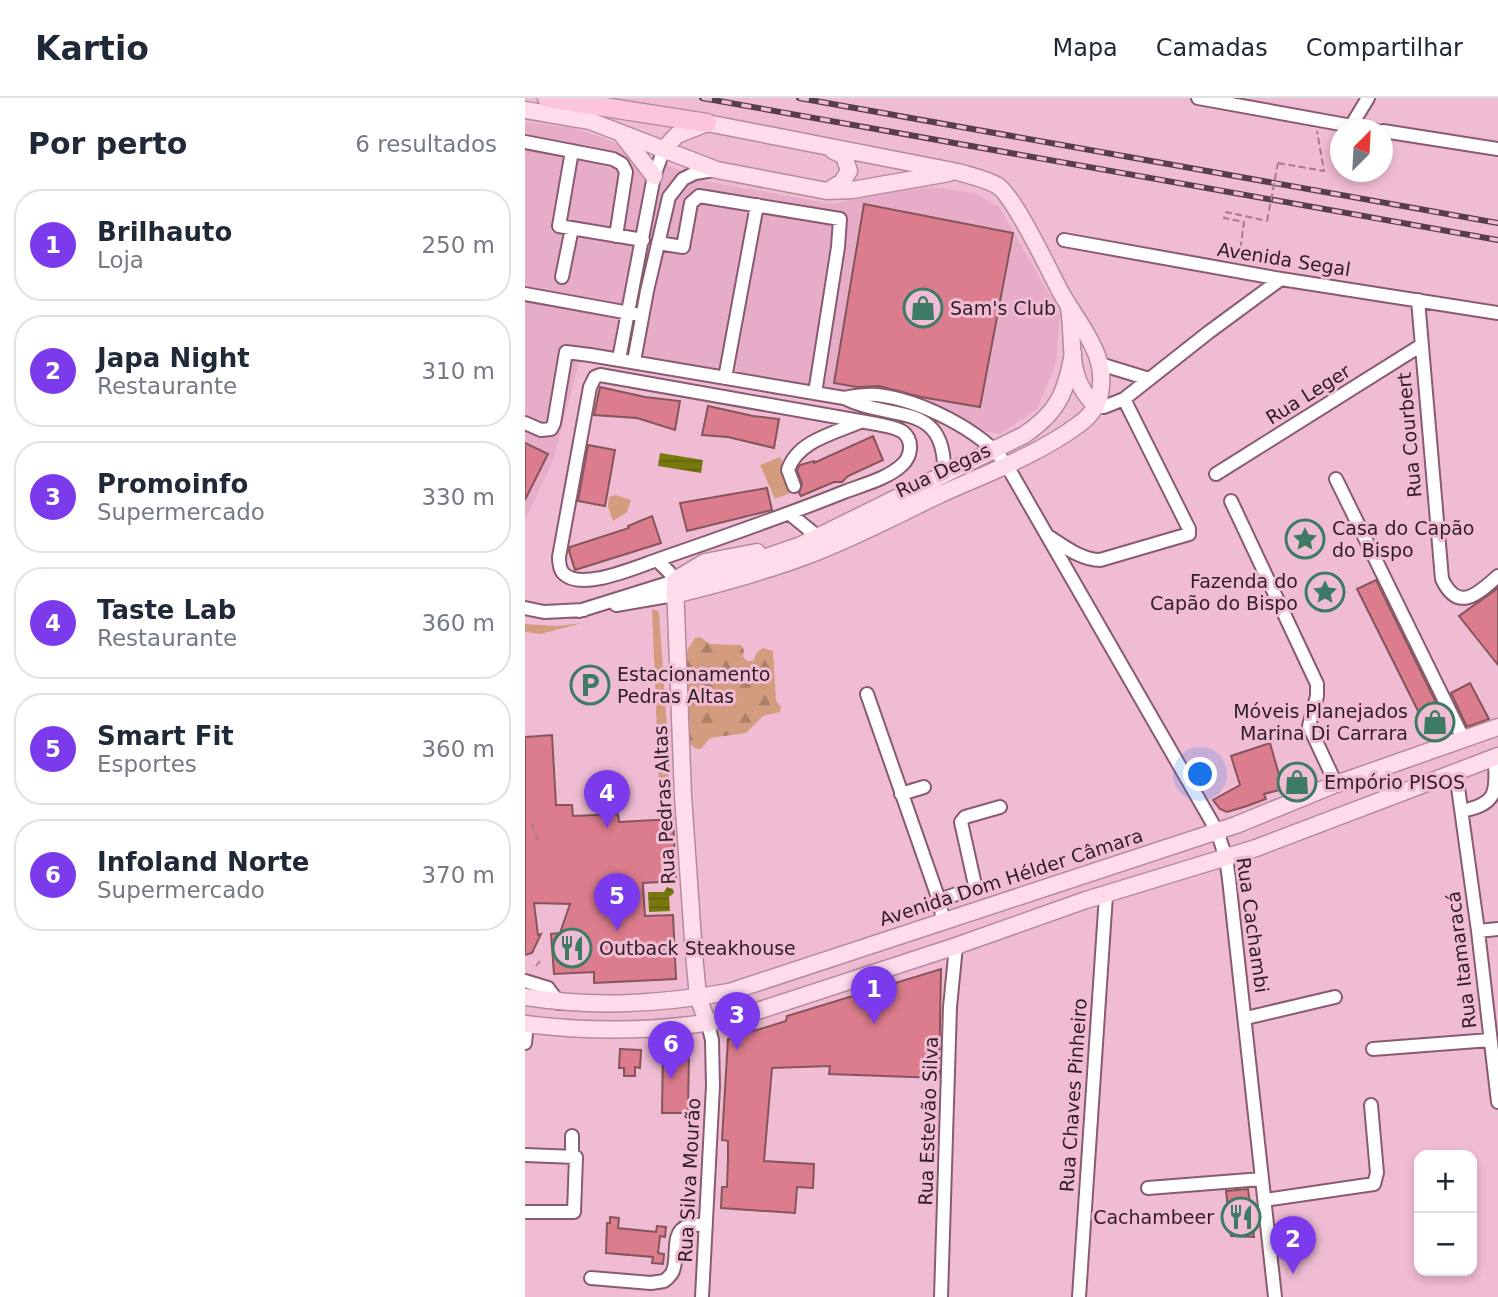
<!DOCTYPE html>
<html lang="pt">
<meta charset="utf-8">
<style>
body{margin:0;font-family:"DejaVu Sans",sans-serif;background:#f2f2f3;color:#1f2937}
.controls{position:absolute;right:21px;bottom:21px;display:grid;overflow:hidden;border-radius:14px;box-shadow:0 4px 10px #0003}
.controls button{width:63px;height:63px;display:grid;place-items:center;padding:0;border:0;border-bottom:2px solid #e0e1e3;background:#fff;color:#1f2937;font:35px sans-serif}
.compass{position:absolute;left:805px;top:21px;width:63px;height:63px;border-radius:50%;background:#fff;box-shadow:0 4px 10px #0003;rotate:24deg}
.you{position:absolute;left:676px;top:677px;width:24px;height:24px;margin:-18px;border:5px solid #fff;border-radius:50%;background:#1a73e8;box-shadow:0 0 0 10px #1a73e833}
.badge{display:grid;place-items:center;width:46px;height:46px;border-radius:50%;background:#7c3aed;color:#fff;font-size:23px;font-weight:700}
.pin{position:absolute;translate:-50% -58px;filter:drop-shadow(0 2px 4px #0008)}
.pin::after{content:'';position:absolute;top:37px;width:24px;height:21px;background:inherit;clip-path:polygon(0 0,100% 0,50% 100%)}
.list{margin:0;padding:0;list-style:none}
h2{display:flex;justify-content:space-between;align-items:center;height:91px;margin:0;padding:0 28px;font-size:30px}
h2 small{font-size:23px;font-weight:400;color:#747a83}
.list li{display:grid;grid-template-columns:46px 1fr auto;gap:21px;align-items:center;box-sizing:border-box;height:112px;margin:0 14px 14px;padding:0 14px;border:2px solid #e0e1e3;border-radius:28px}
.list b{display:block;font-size:26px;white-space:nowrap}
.list p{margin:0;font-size:23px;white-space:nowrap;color:#747a83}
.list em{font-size:23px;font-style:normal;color:#747a83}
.map{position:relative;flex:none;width:973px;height:1199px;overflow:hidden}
header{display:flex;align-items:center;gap:42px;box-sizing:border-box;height:98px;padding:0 35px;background:#fff;border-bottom:2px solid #e0e1e3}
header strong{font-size:33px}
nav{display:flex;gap:38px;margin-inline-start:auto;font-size:24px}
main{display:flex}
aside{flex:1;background:#fff}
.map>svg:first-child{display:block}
.built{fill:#e7adc8}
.green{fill:#d39c7e}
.forest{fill:url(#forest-firs)}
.water{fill:url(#water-rules)}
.building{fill:#dc7d8d;stroke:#86555c;stroke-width:2}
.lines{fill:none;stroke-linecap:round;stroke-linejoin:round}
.minor-casing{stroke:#895b70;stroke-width:16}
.major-casing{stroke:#b58a9d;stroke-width:19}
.highway-casing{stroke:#b58a9d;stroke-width:21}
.path{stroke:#a37c8d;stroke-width:2;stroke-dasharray:7 3.5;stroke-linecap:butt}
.minor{stroke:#fff;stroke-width:12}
.major{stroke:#fedceb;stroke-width:16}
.highway{stroke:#fdc4dd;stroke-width:18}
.rail-casing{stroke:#583e4a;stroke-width:6}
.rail{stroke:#f0bcd3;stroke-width:3.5;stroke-dasharray:10;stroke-linecap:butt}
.path-bridge{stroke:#a37c8d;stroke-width:2;stroke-dasharray:7 3.5;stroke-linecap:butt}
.labels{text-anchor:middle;stroke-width:6;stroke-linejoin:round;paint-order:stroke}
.street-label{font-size:19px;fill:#301d26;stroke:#f0bcd3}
.poi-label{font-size:19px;fill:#301d26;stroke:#f0bcd3;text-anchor:start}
</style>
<header>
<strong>Kartio</strong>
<nav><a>Mapa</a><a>Camadas</a><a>Compartilhar</a></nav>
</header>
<main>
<aside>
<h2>Por perto<small>6 resultados</small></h2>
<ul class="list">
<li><span class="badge">1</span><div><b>Brilhauto</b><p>Loja</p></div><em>250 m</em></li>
<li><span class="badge">2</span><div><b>Japa Night</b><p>Restaurante</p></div><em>310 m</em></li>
<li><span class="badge">3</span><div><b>Promoinfo</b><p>Supermercado</p></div><em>330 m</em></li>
<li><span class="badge">4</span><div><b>Taste Lab</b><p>Restaurante</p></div><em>360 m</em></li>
<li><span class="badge">5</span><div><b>Smart Fit</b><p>Esportes</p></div><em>360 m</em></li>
<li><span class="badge">6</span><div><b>Infoland Norte</b><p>Supermercado</p></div><em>370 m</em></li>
</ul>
</aside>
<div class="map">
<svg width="973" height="1199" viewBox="0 0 973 1199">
<defs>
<pattern id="forest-firs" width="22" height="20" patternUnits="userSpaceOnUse" patternTransform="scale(1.75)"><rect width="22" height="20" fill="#d39c7e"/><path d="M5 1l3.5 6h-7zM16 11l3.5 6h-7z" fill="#ac7f67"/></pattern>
<pattern id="water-rules" width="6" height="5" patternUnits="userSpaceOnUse" patternTransform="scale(1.75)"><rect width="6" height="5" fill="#78790d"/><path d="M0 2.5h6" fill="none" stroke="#63630d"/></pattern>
</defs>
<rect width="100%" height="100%" fill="#f0bcd3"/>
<path class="built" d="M0,24L49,30L71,37L179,83L308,106L374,91L407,89L449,95L474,109L535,215L531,265L512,311L475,336L55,261L28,363L0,422Z"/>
<path class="green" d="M255,359L270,393L250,401L235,367Z
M91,397L106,402L102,414L88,423L83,408L84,399Z
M127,512H132L134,515L145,672L143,681L134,683Z
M58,525L15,536L0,534V526L32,528Z"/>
<path class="forest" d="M175,539L185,546L216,547L219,552L218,559L222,563H228L232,554L238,550L248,553L251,603L256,609L255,614L238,618L221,635L185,640L176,651H171L164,645L163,616L159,609V566L163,551L170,540Z"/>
<path class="water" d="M135,355L178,362L176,375L133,368Z
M142,789L148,791L149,795L144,799L145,813L124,814L123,794H139Z"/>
<path class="building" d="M339,106L488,135L455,309L396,299L354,288L332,289L309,285Z
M75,289L120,299L155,303L150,332L112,320L69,317Z
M183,308L228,318L254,321L249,350L203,339L177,337Z
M348,338L358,362L323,378L317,384H309L276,398L274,395L277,386L272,372L275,367L289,363V365Z
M0,345L23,356L0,402Z
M63,347L90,352L80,408L53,403Z
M242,390L247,412L162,433L155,405Z
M127,418L136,445L50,472L44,453L45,449L104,430L103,428Z
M851,482L924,631V635L907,641L832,491Z
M973,490V567L934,518Z
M945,585L964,621L942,629L926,595Z
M27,637L31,707H47L48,718L93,716L94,724L148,721L151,783L118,785V789L120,818L148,817L151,881L69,885V874L29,876L26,836L35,835L45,806L9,805L13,837L16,836L7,855L0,857V639Z
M745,645L758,691L739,696L741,701L722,708L702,714L695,711L688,702L715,687L706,658Z
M416,871L414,980L304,976L305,968L247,970L239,1063L289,1066L288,1090L272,1089L270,1115L196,1110L197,1089H202L203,1060V1043L197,1042L203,941L261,923L262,918Z
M95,951L116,952L115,970L110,969V978H99V970H94Z
M138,951H164L163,1015H137Z
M723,1091L729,1139L706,1138L701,1093Z
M85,1119L94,1120L93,1130L131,1134L132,1128L141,1129L140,1139L135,1138L133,1155L139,1156L138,1166L127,1165L128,1159L81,1155L82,1125H85Z"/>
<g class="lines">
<defs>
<path id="minor" d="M673,0L849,32
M826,28L843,0
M858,33L973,51
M0,44L88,61L97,66L101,74L91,138
M47,53L34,128L118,142
M539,142L756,181L973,215
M133,145L158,149L166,105L174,98L315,121L313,149L290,295
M37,179L47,130
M0,196L110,216
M893,202L917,481C933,515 953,496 973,478
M94,261L129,78L139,51
M109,263L122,193L144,99L158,81L170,75L189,72
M575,266L624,281
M200,280L232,107
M319,300C330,298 341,296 352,297C395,302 456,332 481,366L692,733L701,760L704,781L750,1199
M571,308L579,309L599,301L684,234L756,181
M0,325L16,332L26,331L29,325L41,254L65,257L319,300C366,324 422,301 419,377
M691,376L895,248
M811,381L939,642
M269,388L263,372C272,343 310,335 335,324
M706,403L792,586V598L784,628L811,686
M265,416L292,438
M523,438C539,448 556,462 575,462L664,436V431L599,301
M91,507L149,497
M0,510L19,514L59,512
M54,513L150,483L144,474L132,462C111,469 55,494 38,475C34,470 34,464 34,459L65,289L70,279L75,277L352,326C360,328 371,329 378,334C389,343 386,359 377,367C362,381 337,387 319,394C257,419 195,440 132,462
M342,596L414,802L418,822
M931,675L953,833L973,1004
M376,696L399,689
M937,713C973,705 971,695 970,660
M414,802L446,791L450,787L436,724L440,719L475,709
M953,833L973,831
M0,883L23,890L34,905
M721,920L810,899
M0,945L2,926
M848,951L965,942
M0,1057L51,1059L49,1114H0
M47,1058V1038
M623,1090L737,1081
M740,1102L849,1086L852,1075L846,1007
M66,1180L126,1185L139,1183C142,1181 145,1178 147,1175C155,1161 144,1134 163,1128C168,1126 176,1127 181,1127
M177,1199L188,988L187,942L183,926
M416,1199L425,909L431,848
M554,1199L581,797"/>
<path id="major" d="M0,12L65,23L192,72L302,93L327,92L424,75
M98,38L129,78
M139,51L152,37L182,25L433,74C446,78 462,81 473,88C490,100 523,170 535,193C554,228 587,259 573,303C569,313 562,321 553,327C514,356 461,376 416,396C372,417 327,441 281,458C238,474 194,486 149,497
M304,92L317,84L324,73L319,58L307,52
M544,210C550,248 540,279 571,308
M155,479L180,464L232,454
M150,483L215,468L276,447L499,337C533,314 541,295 548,255
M150,486L158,698L169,856L173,899L183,926
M0,899C69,910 135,906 204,894L711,727L811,686L973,629
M0,926C73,935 145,934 217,918L431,848L561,802L731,750L973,658"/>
<path id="highway" d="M22,0L182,25"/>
</defs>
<use href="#minor" class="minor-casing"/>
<use href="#major" class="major-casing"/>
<use href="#highway" class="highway-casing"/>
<path class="path" d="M753,65L799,73L792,33
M714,161L719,124L699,120L701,114L742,123
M7,726L13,743
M11,868L15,863"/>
<use href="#minor" class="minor"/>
<use href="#major" class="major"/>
<use href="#highway" class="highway"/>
<defs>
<path id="rail" d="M177,0L973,142
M274,0L973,125"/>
</defs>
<use href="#rail" class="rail-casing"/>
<use href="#rail" class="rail"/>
<path class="path-bridge" d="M742,123L753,65"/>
</g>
<defs>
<symbol id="shop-ring" viewBox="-11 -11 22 22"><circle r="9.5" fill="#f0bcd3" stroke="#3d7b67" stroke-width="1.5"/><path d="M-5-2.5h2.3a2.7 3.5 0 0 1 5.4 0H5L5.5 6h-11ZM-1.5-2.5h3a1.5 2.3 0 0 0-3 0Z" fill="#3d7b67"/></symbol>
<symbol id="sight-ring" viewBox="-11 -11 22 22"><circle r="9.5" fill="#f0bcd3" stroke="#3d7b67" stroke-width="1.5"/><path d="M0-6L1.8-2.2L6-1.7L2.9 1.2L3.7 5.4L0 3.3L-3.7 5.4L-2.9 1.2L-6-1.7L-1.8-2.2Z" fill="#3d7b67"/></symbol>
<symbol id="parking-ring" viewBox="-11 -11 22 22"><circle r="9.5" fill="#f0bcd3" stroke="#3d7b67" stroke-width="1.5"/><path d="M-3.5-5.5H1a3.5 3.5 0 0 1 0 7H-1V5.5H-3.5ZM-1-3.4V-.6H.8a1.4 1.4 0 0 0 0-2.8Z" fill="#3d7b67"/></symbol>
<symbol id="restaurant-ring" viewBox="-11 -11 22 22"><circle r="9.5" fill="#f0bcd3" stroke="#3d7b67" stroke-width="1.5"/><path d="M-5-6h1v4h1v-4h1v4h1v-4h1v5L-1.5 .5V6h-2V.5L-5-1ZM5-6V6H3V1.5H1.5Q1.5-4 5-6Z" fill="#3d7b67"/></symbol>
</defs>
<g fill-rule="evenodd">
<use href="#shop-ring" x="376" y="188" width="44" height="44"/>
<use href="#sight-ring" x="758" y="419" width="44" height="44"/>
<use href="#sight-ring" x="778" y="472" width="44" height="44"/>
<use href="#parking-ring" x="43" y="565" width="44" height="44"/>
<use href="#shop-ring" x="888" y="602" width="44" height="44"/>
<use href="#shop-ring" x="750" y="662" width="44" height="44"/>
<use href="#restaurant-ring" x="25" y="828" width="44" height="44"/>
<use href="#restaurant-ring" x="694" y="1097" width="44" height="44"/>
</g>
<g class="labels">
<g class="street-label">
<text transform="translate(759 161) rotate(9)" y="7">Avenida Segal</text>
<text transform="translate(783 296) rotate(-32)" y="7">Rua Leger</text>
<text transform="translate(884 337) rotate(-95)" y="7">Rua Courbert</text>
<text transform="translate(418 372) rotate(-25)" y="7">Rua Degas</text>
<text transform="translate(139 707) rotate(-93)" y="7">Rua Pedras Altas</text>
<text transform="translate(486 779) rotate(-18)" y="7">Avenida Dom Hélder Câmara</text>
<text transform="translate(728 827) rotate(82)" y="7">Rua Cachambi</text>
<text transform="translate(936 862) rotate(-97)" y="7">Rua Itamaracá</text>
<text transform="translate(548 997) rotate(-86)" y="7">Rua Chaves Pinheiro</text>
<text transform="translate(403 1023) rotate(-88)" y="7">Rua Estevão Silva</text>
<text transform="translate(164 1082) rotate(-87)" y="7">Rua Silva Mourão</text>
</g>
<g class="poi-label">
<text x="425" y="217">Sam's Club</text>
<text x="807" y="437">Casa do Capão<tspan x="807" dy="22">do Bispo</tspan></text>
<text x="773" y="490" text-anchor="end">Fazenda do<tspan x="773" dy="22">Capão do Bispo</tspan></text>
<text x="92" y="583">Estacionamento<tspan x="92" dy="22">Pedras Altas</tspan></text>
<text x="883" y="620" text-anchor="end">Móveis Planejados<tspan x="883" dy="22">Marina Di Carrara</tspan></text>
<text x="799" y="691">Empório PISOS</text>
<text x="74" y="857">Outback Steakhouse</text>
<text x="689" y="1126" text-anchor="end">Cachambeer</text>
</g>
</g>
</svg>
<div class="controls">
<button>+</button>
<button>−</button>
</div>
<svg class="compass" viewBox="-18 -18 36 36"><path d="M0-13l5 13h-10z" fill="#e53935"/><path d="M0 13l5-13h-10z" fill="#747a83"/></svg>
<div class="you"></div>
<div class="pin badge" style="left:349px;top:926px">1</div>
<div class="pin badge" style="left:768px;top:1176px">2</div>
<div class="pin badge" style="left:212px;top:952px">3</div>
<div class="pin badge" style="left:82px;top:730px">4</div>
<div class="pin badge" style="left:92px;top:833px">5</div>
<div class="pin badge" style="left:146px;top:981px">6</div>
</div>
</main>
